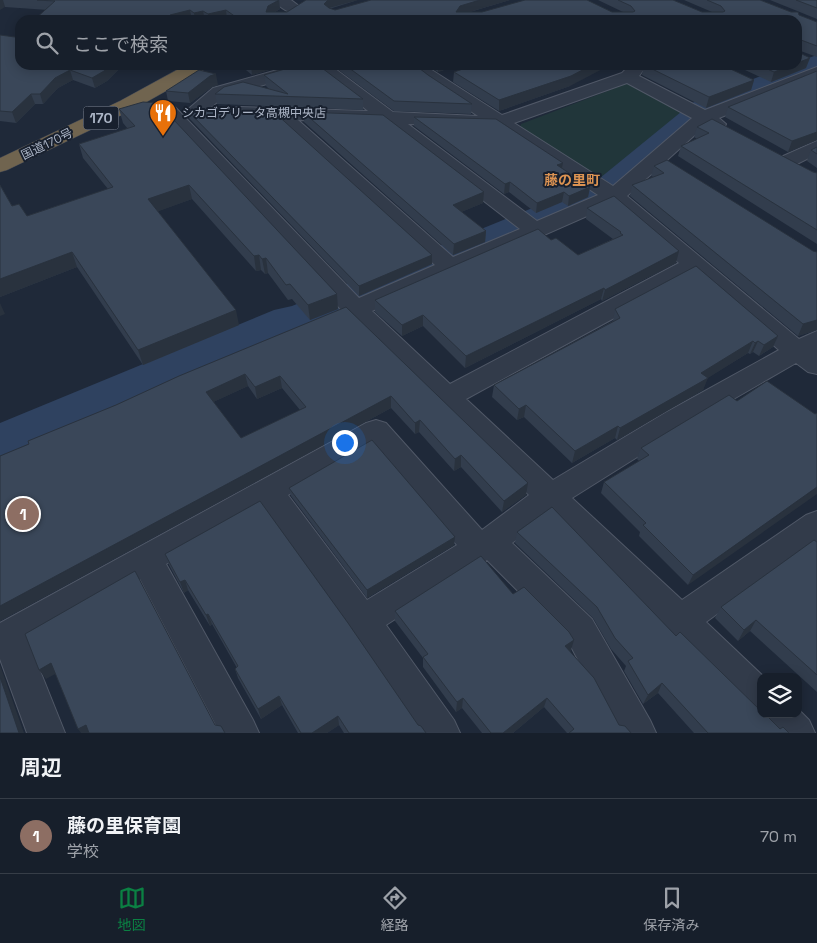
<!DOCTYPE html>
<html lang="ja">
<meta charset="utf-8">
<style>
body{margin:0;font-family:"Space Grotesk","Noto Sans JP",sans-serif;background:#202733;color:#f1f3f6}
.controls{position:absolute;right:15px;bottom:15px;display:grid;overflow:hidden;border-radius:10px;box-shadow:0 2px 12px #0003}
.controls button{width:45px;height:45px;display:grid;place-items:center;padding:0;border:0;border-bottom:1px solid #363d47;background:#171f2b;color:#f1f3f6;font:25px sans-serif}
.you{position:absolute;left:344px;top:442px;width:18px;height:18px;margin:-12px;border:4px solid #fff;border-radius:50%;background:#1a73e8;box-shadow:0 0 0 8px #1a73e833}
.badge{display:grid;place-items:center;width:32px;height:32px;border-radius:50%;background:#0b8043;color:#fff;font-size:16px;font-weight:700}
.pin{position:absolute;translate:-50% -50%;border:2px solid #fff;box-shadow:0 1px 5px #0006}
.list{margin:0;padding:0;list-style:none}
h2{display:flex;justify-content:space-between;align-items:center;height:65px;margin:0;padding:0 20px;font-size:21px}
h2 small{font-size:16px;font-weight:400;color:#9ea2a9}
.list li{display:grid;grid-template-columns:32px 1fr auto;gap:15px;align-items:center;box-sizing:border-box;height:75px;padding:0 20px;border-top:1px solid #363d47}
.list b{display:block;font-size:19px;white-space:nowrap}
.list p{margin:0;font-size:16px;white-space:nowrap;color:#9ea2a9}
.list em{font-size:16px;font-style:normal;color:#9ea2a9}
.icon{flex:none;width:28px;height:28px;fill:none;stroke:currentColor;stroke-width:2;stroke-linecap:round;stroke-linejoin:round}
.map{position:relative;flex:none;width:817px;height:733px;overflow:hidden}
.search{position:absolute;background:#171f2b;box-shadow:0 2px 12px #0003;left:15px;right:15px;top:15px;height:55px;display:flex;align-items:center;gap:12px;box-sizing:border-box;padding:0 18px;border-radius:15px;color:#9ea2a9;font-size:19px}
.sheet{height:140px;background:#171f2b}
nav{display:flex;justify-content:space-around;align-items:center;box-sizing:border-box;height:70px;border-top:1px solid #363d47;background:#171f2b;font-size:14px;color:#9ea2a9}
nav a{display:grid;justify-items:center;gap:2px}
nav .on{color:#0b8043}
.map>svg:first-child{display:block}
.green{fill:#21363a}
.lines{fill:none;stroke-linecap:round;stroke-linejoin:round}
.river{fill:#2f4260;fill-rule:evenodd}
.street-casing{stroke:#505867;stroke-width:2}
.highway-casing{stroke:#3d4554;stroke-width:1}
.street{fill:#323b4a;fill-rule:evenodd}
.highway{fill:#70644f;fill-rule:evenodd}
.wall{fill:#323d4d;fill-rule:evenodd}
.shaded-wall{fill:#29323e}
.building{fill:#3a4759;stroke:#29323e;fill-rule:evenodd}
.labels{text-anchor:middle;stroke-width:4;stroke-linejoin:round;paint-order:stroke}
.far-poi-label{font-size:12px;fill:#acb5c6;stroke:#18202e;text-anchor:start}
.far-street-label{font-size:12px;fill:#acb5c6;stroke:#18202e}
.shield{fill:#18202e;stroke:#808898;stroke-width:1}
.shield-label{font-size:14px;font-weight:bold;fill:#acb5c6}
.far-neighbourhood-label{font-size:14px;font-weight:bold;fill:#dc9352;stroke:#18202e}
</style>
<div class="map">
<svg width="817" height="733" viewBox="0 0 817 733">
<rect width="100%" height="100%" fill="#1f2939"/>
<path class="green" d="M626,84L634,85L685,113L605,183L520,128L521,124Z"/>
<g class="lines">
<path class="river" d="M817,55V74L714,117L624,192L610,203L313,329L297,333L17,457L0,463V423L274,310L292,306L584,187L600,178L692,103L789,65H797V62Z"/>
<defs>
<path id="street" d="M274,0H291L303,9L300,12C290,15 280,8 274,0Z
M295,65H305L307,69L305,73L225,96L201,115L195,116L189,115L186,111L213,88Z
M311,65H330L393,112L478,116L407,69L405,65H424L502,115L622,73L630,65H647L639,76L705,110L817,67V78L719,118L726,124L724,128L717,130L706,125L627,196L799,339L817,331V374L808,372L796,363L685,427L572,498L682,600L806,515L817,511V541L706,622L764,677H761V714H798V709L809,720L815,733H770L764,727L759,717L748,712L549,515L512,543L592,619L650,720L656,733H617L568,641L487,560L386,625L454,720L460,733H419L351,632L263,509L166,564L253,720L259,733H220L140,579L29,643L65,733H27L0,659V623L366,423L376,420L386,423L482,530L529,495L346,315L159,110L162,106L168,105L174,106L359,298L435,265L276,119L233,116L230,112L233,108L239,107L368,111ZM627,83L692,118L613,186L514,123ZM298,120L383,123L520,229L453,257ZM408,124L496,127L598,195L537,221ZM612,205L679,263L450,384L372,311ZM693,275L779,350L665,413L553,480L466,399ZM373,446L457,545L367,600L288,495Z
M817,141V154L795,165L788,167L781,165L778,161L781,157Z"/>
<path id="highway" d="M186,65H208L205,69L134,109L7,170L0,172V158L120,101Z"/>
</defs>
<use href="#street" class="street-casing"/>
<use href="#highway" class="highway-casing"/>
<use href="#street" class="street"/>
<use href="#highway" class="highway"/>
</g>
<path class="wall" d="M0,0H279L280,9L275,12H287L358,0L329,9L335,10L510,0L470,12H623L598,0H673L702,12H712L684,0H760L817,22V57L798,50V52L806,68L771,82L734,65H797V20H228L227,19L223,20H192L5,7Z
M770,0H817V19Z
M0,35L123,65L107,81L95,88L73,80L58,88L43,104H35L16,123L0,121Z
M240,65H286L252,75Z
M332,65H415L428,75L472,104L471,114L394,111Z
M427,65H459L438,72Z
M644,65L754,80L751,90L706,108L642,75Z
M817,71V140L788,152L725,117L728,107Z
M454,72L570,86L499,111L453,82Z
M264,75L363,99V110L217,104L215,94L270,90L266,86Z
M218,85L212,87L190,103L168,101L166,91Z
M119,109L338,309L310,320L292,299L288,300L268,273L265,274L261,270L256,271L192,199L158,211L239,325L143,365L77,267L0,297V185L12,206L27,216L108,189L83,158L79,144L128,129L123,123Z
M187,110L432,255V264L359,296L189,118Z
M303,112L484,192L483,203L461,212L486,231L485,242L453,255L304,122Z
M414,117L563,163L562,168L590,187L588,197L568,206L562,202L536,213L509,192L504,194L414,126Z
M697,127L817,173V244L678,156L681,146L697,139L694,137Z
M817,147V168L807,161L811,150Z
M654,166L813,251L817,330L798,336L630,196L632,185L653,177L651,176Z
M587,208L676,263L602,301L601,299L465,368L423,326L402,336L375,312V300L551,240L578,255L613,239L586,219Z
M346,307L526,495L502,512L461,467L454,471L419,432L415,434L391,408L0,621V456L29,444L116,405ZM248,386L257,399L282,388L300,410L241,438L213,402Z
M615,309L778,336L773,347L759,356L753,352L750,354L748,353L707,378L703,390L617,440L615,438L572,463L524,417L517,420L492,397L494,385L613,321Z
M815,414L688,585L639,536L640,532L601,493L604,482L639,461L637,459L641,448Z
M289,488L455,537L454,545L367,598L291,496Z
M517,532L676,636L780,729L789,733H694L658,693L643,704L624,671L626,666L611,649L593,618L515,543Z
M817,542V692L750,631L738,641L715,618L721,607Z
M165,554L418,725L426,733H344L339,725L327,733H298L282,705L261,719L238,678L235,669L237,668L212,624L210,626L188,590L184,593L169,565Z
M513,594L571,650L570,651L619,725L631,733H567L544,707L513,733H482L462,708L456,712L423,667V658L395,621V611Z"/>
<path class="shaded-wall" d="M0,0H3L5,7L0,10Z
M279,0L280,9L269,15L266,12L268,6Z
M328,0H358L329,8L325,13L324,4Z
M480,0H510L459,15L456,12L460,6Z
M190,10L192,20H166L170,15Z
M226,10L227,19L223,20H209L208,14Z
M203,11L205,20H195L194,13Z
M810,58L806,68L771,82L774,72L792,65H797V63Z
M111,65H123L107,81L95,88L92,78Z
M251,65H286L252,75Z
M438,65H459L438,72Z
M592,65H610L570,86L499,111V100Z
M70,70L73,80L58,88L43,104L40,94L55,78Z
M216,74L218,85L212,87L190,103L188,93L210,76Z
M754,80L751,90L706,108L709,97Z
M31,94L35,104L16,123L12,112Z
M817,132V140L788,152L792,141Z
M563,163L561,173L557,165Z
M510,182L509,192L504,194L505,184Z
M189,185L192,199L151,214L148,199Z
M590,187L588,197L568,206L569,196Z
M484,192L483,203L452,216L453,205Z
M564,192L562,202L536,213L537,203Z
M486,231L485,242L453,255L454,244Z
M679,251L676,263L602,301L605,290Z
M72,252L77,267L0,297V279Z
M259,255L261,270L256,271L254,256Z
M432,255V264L359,296V286Z
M266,258L268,273L265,274L262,259Z
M604,288L601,299L465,368L466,356Z
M337,294L338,309L310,320L308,305Z
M0,303L5,314L0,316Z
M236,310L239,325L143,365L138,350Z
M423,315V326L402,336V325Z
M817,320V330L798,336L803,324Z
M778,336L773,347L759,356L764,345Z
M753,341L748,353L700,383L708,378L703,390L617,440L620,428L701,373Z
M758,341L753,352L750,354L755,343Z
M245,374L248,386L209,404L206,392Z
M280,376L282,388L257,399L255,387Z
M391,396V408L0,621V606Z
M526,405L524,417L517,420L519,409Z
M420,420L419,432L415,434V423Z
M618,426L615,438L572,463L575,451Z
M461,455V467L454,471L455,459Z
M528,483L526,495L502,512L504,501Z
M817,487V494L688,585L693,575Z
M455,537L454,545L367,598V590Z
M185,580L188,590L184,593L180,582Z
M208,614L212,624L210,626L206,615Z
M756,620L750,631L738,641L744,630Z
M574,640L571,650L562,656L565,646Z
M51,663L57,673L46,679L39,670Z
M0,665L24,733H19L0,677Z
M662,683L658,693L643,704L648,695Z
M279,696L282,705L261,719L258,709Z
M463,698L462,708L456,712L457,702Z
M547,698L544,707L513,733H503Z
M338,716L339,725L327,733H312Z
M86,725L91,733H81L78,729Z"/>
<path class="building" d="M37,0H279L268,6L266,12H287L306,0H328L324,4L329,8L335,10L371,0H480L460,6L456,12H482L525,0H587L612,12H633L635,11L631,6L618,0H673L702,12H723L725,11L721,6L707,0H760L791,12H798L799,15L817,22V46L801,40L798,41V52L810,58L797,63V20H240L226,10L208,14L203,11L194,13L190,10L170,15L166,20H34L55,1Z
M796,0H817V8Z
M20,32V65H111L104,71L92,78L70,70L55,78L40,94H31L12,112L0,111V35L15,37Z
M299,65H318L363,99L215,94L224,87L243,82L288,94L264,75Z
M345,65H415L428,75L472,104L394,101Z
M475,65H592L571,76L499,100L454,72Z
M644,65H722L754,80L709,97Z
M759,65H792L774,72Z
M199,70L216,74L210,76L188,93L166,91Z
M817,71V132L792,141L728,107Z
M143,102L158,103L337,294L308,305L290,284L286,285L266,258L262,259L259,255L254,256L189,185L148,199L236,310L138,350L72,252L0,279V185L12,206L19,204L27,216L113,187L79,144L135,126L119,109Z
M187,110L274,112L432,255L359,286Z
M303,112L383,115L484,192L453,205L486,231L454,244Z
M414,117L496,119L563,163L557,165L590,187L569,196L564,192L537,203L510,182L505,184Z
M712,119L813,172L817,173V230L681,146L709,133L697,127Z
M817,147V154L811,150Z
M667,160L813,251L817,252V320L803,324L632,185L664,173L654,166Z
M614,196L679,251L605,290L604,288L466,356L423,315L402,325L375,300L538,229L551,240L556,238L578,255L623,235L620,233L621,232L587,208Z
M696,266L778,336L764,345L758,341L755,343L753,341L701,373L708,378L620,428L618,426L575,451L526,405L519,409L494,385L620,318L615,309Z
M346,307L528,483L504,501L461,455L455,459L420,420L415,423L391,396L0,606V456L29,444L28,441L116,405L179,376ZM245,374L255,387L280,376L306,407L241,438L206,392Z
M767,381L815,414L817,413V487L693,575L643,525L646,523L604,482L649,455L641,448L729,395L737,401Z
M372,440L455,537L367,590L289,488Z
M260,501L348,623L418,725L421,726L426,733H349L338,716L312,733H301L279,696L258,709L235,669L238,666L208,614L206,615L185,580L180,582L165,554Z
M552,507L676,636L680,632L761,711V714H765L780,729L783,727L789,733H708L662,683L648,695L628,661L633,658L615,638L597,607L517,532Z
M814,540L817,542V675L756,620L744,630L721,607Z
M481,556L513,594L524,587L569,632L574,640L565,646L594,678L619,725L625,726L631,733H569L574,729L547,698L503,733H491L463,698L457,702L423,657L428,654L395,611Z
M135,571L215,725L221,726L225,733H89L86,725L78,729L51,663L39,670L25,634Z
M0,677L19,733H0Z"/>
<defs>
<symbol id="restaurant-pin" viewBox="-11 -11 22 30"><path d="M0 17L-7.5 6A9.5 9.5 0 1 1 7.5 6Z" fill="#e8710a" stroke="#18202e"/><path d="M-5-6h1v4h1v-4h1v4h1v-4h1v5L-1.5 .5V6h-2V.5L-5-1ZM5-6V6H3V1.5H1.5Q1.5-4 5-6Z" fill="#fff"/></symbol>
</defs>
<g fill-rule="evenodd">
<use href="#restaurant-pin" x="147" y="97" width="32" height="43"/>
</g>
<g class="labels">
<g class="far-poi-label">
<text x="182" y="117">シカゴデリータ高槻中央店</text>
</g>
<g class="far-street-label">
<text transform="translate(47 144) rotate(-26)" y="4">国道170号</text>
</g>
<rect class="shield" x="83.5" y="106.5" width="35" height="23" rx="4"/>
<g class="shield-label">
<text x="101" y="123">170</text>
</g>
<g class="far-neighbourhood-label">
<text x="572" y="185">藤の里町</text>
</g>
</g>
</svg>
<div class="controls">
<button><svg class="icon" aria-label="layers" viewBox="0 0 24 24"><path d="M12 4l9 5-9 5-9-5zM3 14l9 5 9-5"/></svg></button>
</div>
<div class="you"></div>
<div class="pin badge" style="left:23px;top:514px;background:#8d6e63">1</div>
<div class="search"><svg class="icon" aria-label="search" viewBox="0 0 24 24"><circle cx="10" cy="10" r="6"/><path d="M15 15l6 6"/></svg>ここで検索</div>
</div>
<section class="sheet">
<h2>周辺<small></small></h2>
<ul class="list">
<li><span class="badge" style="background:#8d6e63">1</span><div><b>藤の里保育園</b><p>学校</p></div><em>70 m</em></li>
</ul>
</section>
<nav>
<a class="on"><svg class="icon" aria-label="map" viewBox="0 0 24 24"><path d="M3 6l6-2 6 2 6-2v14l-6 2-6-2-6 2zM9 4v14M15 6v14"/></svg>地図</a>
<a><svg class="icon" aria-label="directions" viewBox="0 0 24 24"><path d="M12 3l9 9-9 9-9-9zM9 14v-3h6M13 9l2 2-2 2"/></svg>経路</a>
<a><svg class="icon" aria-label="saved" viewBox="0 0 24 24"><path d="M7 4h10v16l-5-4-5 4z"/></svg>保存済み</a>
</nav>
